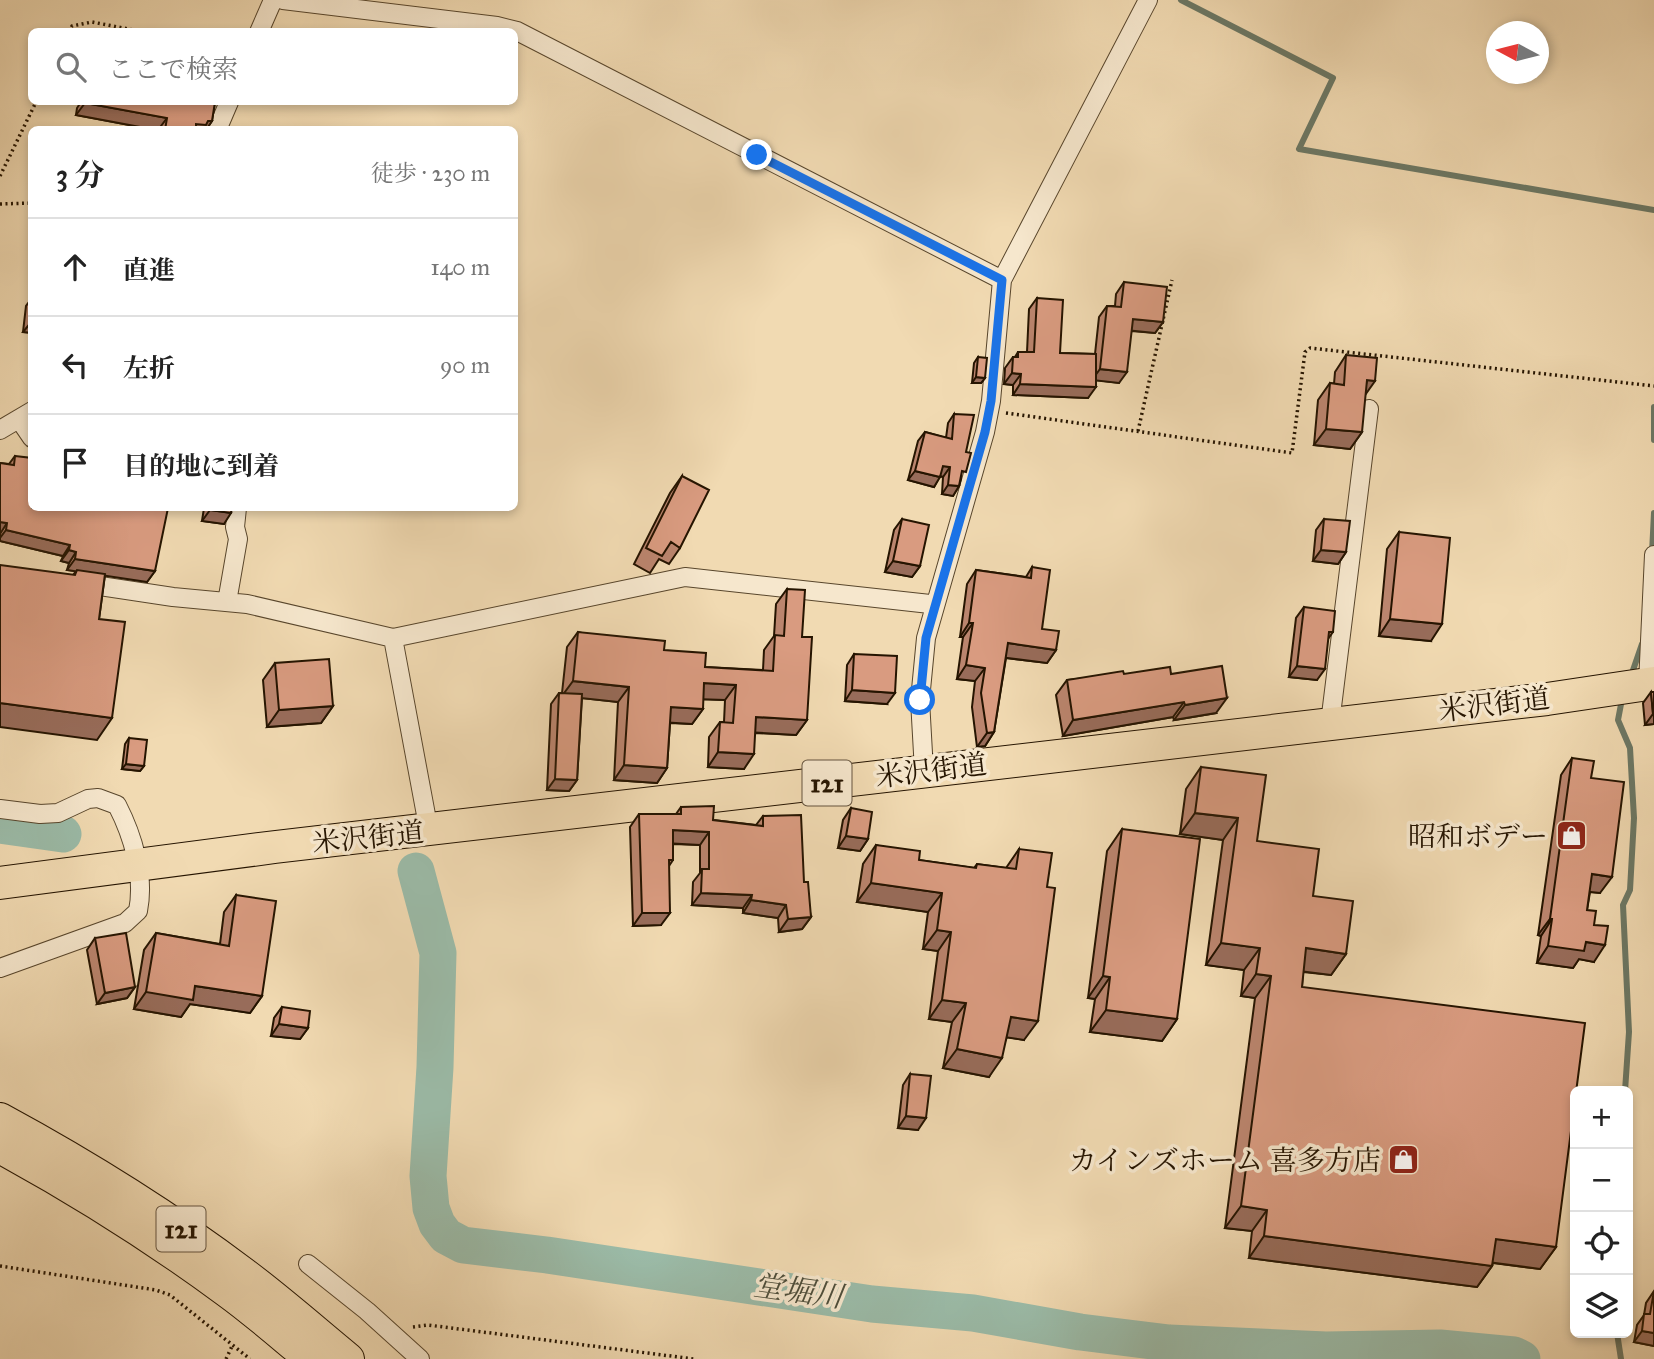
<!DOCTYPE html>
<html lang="ja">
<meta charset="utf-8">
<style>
body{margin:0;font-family:"IM FELL Great Primer","Noto Serif JP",serif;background:#f6f6f6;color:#222}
.controls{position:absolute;right:21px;bottom:21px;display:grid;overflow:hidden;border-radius:10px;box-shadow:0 4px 10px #0003}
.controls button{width:63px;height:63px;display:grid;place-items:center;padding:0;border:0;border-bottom:2px solid #e0e0e0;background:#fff;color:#222;font:35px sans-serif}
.compass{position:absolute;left:1486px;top:21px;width:63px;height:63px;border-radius:50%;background:#fff;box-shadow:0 4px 10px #0003;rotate:277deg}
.stop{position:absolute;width:21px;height:21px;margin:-16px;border:5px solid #1a73e8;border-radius:50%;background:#fff}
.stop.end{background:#1a73e8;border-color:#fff;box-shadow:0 2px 7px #0008}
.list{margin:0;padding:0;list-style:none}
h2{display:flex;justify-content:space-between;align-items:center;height:91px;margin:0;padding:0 28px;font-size:30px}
h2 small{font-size:23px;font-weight:400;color:#767676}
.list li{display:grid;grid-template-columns:46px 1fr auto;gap:21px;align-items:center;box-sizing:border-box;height:98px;padding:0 28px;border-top:2px solid #e0e0e0}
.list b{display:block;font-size:26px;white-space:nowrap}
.list em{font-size:23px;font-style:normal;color:#767676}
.icon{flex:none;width:38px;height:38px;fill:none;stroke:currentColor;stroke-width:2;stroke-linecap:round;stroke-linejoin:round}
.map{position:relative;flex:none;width:1654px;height:1359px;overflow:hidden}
.search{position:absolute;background:#fff;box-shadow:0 4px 10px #0003;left:28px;top:28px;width:490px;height:77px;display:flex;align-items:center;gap:18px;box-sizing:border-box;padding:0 24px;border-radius:10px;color:#767676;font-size:26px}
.panel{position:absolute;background:#fff;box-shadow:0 4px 10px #0003;left:28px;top:126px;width:490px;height:385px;border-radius:10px}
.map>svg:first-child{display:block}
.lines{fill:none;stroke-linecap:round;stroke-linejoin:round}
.stream{stroke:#6c7865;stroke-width:6}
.river{stroke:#9bbba8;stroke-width:37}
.street-casing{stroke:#58462c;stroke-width:20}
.highway-casing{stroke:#251400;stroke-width:34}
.path{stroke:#251400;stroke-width:3.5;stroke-dasharray:2 3.5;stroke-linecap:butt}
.street{stroke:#f6e7cd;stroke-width:18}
.highway{stroke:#f1dab2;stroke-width:32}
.wall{fill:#bb856e;stroke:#251400;stroke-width:2}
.shaded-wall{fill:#986c5a;stroke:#251400;stroke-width:2}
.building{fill:#d99b80;stroke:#251400;stroke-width:2}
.route{stroke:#1a73e8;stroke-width:9}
.labels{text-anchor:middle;stroke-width:7;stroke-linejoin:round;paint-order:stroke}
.shield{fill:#f6e7cd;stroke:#64533e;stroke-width:2}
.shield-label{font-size:26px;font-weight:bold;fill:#251400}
.street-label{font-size:28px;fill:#251400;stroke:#f6e7cd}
.poi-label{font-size:28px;fill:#251400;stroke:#f6e7cd;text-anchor:end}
.water-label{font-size:30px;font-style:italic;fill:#4e4e3b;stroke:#f6e7cd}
</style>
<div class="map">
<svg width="1654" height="1359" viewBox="0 0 1654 1359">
<rect width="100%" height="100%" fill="#f1dab2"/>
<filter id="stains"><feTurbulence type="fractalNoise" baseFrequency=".00286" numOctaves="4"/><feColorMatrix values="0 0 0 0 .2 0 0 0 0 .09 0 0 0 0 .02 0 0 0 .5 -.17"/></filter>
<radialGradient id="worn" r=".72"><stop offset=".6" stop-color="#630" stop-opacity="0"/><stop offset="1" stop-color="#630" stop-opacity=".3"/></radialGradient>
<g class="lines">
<path class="stream" d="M1181,0L1333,78L1299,149L1654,210
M1654,407V440
M1652,553L1654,513
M1631,676L1642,644
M1622,699L1618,720L1630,748L1634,818L1630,890L1623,905L1629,1032L1625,1091
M1617,1333L1621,1359"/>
<path class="river" d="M0,825L63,834
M416,871L438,953L435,1067L428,1176L431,1208L437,1224L446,1236L463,1245L547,1255L872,1304L973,1313L1080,1332L1169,1343L1326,1350L1440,1348L1514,1355L1522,1359"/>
<defs>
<path id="street" d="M283,0L497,26L517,31L1002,280
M259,32L273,0
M217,130L229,102
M19,419L32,438
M0,430L32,411
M80,583L173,597L247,604L393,638L685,577L930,604
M227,602L238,539L235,527L237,508
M393,638L429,831
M1648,684L1654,555
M1330,723L1369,409
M924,771L920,700L926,638L985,432L991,401L1002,280L1148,0
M0,809L40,814L58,813L88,799L98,798L117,805C133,836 145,876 138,911L125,923L0,968
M308,1264L367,1311L420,1359"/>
<path id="highway" d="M0,883L275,847L1547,699L1654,683
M0,1119C85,1165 167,1216 244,1274C280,1301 314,1331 348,1359
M0,1147C79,1190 155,1238 227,1291C256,1312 283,1336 311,1359"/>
</defs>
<use href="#street" class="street-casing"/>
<use href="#highway" class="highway-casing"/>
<path class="path" d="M69,32L72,26L92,22L144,32
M0,176L36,102
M0,204L32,203
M1006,413L1292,453L1305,352L1310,348L1654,386
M1138,431L1172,280
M0,1266L156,1290L170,1295L250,1359
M413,1327L428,1325L694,1359
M226,1359L233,1344"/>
<use href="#street" class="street"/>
<use href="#highway" class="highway"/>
</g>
<path class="wall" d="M81,102H215L212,121L206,130H156L76,115L77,108Z
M1124,282L1163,322L1155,333L1131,331L1119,383L1096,380L1088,398L1013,395V385L1004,384L1005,368L1013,357H1015L1018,352H1027L1029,309L1037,298L1060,353L1095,354L1099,317L1107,306H1115L1116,294Z
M32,298V333L23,332L26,306Z
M1346,355L1362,432L1350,449L1314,445L1318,400L1330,383L1334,384L1335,372Z
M978,357L985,378L981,383H972L974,363Z
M954,414L961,479L959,486L953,496L942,494L943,477L940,476L934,487L908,480L918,441L925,432L946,438L948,423Z
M15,456L155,571L147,582L105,575L99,619L97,740L73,575L76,571L67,570L69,563L61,561L63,556L0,541V463L9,464Z
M682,476L680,548L669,564L659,559L650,573L634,564L670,493Z
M204,508H232L224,524L202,521Z
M902,519L920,566L912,577L885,572L894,530Z
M1324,519L1346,552L1338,564L1313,561L1316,530Z
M1399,532L1431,641L1379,636L1387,549Z
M1032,567L1042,629L1056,650L1047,663L1006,658L994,732L985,746L977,747L972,707L975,681L957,679L963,637H960L967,584L976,570L1026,577Z
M787,589L802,637L807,720L796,735L755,733L744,769L708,767L709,737L720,722H724L725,700L703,699V709L692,724L670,723L667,768L657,783L614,780L618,702L582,698L577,780L569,791L547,790L551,704L559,693H562L567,647L578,632L705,667L763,670L764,650L774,636L776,604Z
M1304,607L1333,632L1328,639L1317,680L1289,677L1296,618Z
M854,654L887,704L845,701L847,665Z
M275,663L333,706L321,723L267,727L263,680Z
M1124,674H1171L1216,713L1174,720L1173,717L1063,736L1056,695L1067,680Z
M1651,692L1654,724L1645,725L1643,703Z
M129,738L144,766L140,771L122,769L125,744Z
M1572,758L1591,778L1600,893L1590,892L1587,910L1594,925V962L1579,959L1573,968L1537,963L1541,936L1538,935L1561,775Z
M1201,767L1257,841L1313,896L1346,954L1331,975L1303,972L1302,987L1556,1247L1540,1269L1493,1263L1492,1266L1477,1287L1249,1258L1252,1231L1225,1228L1255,998L1241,996L1244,970L1206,965L1223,840L1180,834L1186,789Z
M681,807L713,820L756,825L763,816L804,882L811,917L802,929L779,932L778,918L743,913V908L692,905L693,882L700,873V845L673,844V860L669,866L661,925L633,926L630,827L639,814H676Z
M851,808L868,839L860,851L838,848L843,820Z
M1122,829L1177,1019L1162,1041L1090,1032L1095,999L1088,998L1107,851Z
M876,845L919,860L974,868L977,864L1006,868L1019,849L1024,1040L1007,1037L989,1077L943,1068L952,1022L929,1019L938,951L923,949L928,912L857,902L863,864Z
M236,895L262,996L250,1013L190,1004L181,1017L134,1009L144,950L156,933L220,944L224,912Z
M95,938L135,987L127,998L97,1004L87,950Z
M282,1007L308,1028L300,1039L271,1036L274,1018Z
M910,1074L918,1130L898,1128L903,1085Z
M1654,1291V1346L1634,1342L1637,1325L1644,1315L1646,1303Z"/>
<path class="shaded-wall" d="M85,103L167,118L158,130H156L76,115Z
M208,121H212L206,130H193L196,124Z
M1133,319L1163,322L1155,333L1125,330Z
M32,321V333L23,332Z
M1100,369L1127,372L1119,383L1092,380Z
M1012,373L1021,374L1013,385L1004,384Z
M976,377L985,378L981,383H972Z
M1367,380L1375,381L1363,398Z
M1020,384L1096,387L1088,398L1013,395Z
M1326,429L1362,432L1350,449L1314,445Z
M943,466L950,467L943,477L937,475Z
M915,471L940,477L934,487L908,480Z
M948,485L959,486L953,496L942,494Z
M210,510L231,513L224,524L202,521Z
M0,522L7,523L0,534Z
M6,530L70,545L63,556L0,541V538Z
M69,550L76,552L69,563L61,561Z
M1321,550L1346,552L1338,564L1313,561Z
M75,559L155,571L147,582L67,570Z
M893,561L920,566L912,577L885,572Z
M1390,619L1442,624L1431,641L1379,636Z
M969,623H973L963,637H960Z
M1008,643L1056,650L1047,663L999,657Z
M966,665L985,668L975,681L957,679Z
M1297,666L1325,669L1317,680L1289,677Z
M573,681L629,687L618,702L562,696Z
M704,683L736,685L725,700L694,699Z
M852,690L895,693L887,704L845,701Z
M1227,698L1216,713L1174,720L1185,705Z
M1184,702L1173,717L1063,736L1073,720Z
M0,703L112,718L97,740L0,727Z
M333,706L321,723L267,727L279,710Z
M671,707L703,709L692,724L660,722Z
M1654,713V724L1645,725L1653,714Z
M756,717L807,720L796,735L746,732Z
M994,732L985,746L977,747L987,733Z
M718,752L754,754L744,769L708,767Z
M126,764L144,766L140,771L122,769Z
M624,765L667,768L657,783L614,780Z
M555,779L577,780L569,791L547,790Z
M1195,813L1238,818L1223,840L1180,834Z
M673,830L709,832L700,845L664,843Z
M846,836L868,839L860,851L838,848Z
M1592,874L1612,877L1600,893L1581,891Z
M871,883L942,893L928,912L857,902Z
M701,893L752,895L743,908L692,905Z
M751,900L786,905L778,918L743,913Z
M642,913H670L661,925L633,926Z
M811,917L802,929L779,932L788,919Z
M1550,919H1552L1541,936L1538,935Z
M937,930L951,932L938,951L923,949Z
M1586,942L1605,945L1594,962L1579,959L1573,968L1537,963L1548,946Z
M1221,943L1260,948L1244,970L1206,965Z
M1306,948L1346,954L1331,975L1291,970Z
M1256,974L1271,976L1255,998L1241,996Z
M1103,976L1110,977L1095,999L1088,998Z
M195,986L262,996L250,1013L190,1004L181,1017L134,1009L146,992Z
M135,987L127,998L97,1004L105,993Z
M942,1000L966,1003L952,1022L929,1019Z
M1106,1010L1177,1019L1162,1041L1090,1032Z
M1011,1017L1038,1021L1024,1040L997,1036Z
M279,1024L308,1028L300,1039L271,1036Z
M957,1049L1002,1058L989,1077L943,1068Z
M906,1116L926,1118L918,1130L898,1128Z
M1241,1206L1267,1210L1252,1231L1225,1228Z
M1264,1236L1492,1266L1477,1287L1249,1258Z
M1496,1239L1556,1247L1540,1269L1480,1261Z
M1642,1331L1654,1333V1346L1634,1342Z"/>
<path class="building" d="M85,102H215L212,121H208L206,125L196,124V130H165L167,118L85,103Z
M1124,282L1167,287L1163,322L1133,319L1127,372L1100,369L1107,306L1121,307Z
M1037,298L1063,300L1060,353L1096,354V387L1020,384L1021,374L1012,373L1013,357H1018V352H1034Z
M1346,355L1377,358L1375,381L1367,380L1362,432L1326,429L1330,383L1344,385Z
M978,357L987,358L985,378L976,377Z
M954,414L974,415L966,452L971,453L966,472L962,471L959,486L948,485L950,467L943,466L940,477L915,471L925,432L952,439Z
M15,456L32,458V508H168L155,571L75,559L76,552L69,550L70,545L6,530L7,523L0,522V463L14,465Z
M682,476L709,490L680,548L671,542L662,556L646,548Z
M210,508H232L231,513L210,510Z
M902,519L929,525L920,566L893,561Z
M1324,519L1350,521L1346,552L1321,550Z
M1399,532L1450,538L1442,624L1390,619Z
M0,565L75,575L77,570L105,574L99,619L125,622L112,718L0,703Z
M1032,567L1050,570L1042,629L1059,631L1056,650L1008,643L994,732L987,733L981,693L985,668L966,665L973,623H969L976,570L1031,578Z
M787,589L805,590L802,637H812L807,720L756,717L754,754L718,752L720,722L733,723L736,685L704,683L703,709L671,707L667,768L624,765L629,687L573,681L578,632L665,641L664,650L706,653L705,667L773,671L775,635L784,636Z
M1304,607L1335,611L1333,632H1329L1325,669L1297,666Z
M854,654L897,656L895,693L852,690Z
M329,659L333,706L279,710L275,663Z
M1222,666L1227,698L1185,705L1184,702L1073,720L1067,680L1123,671L1124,674L1170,667L1171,674Z
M1651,692H1654V713L1653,714Z
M559,693L582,694L577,780L555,779Z
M129,738L147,740L144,766L126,764Z
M1572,758L1594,761L1591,778L1624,782L1612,877L1592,874L1587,910L1596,911L1594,925L1608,926L1605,945L1586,942L1584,951L1548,946L1552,919H1550Z
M1201,767L1266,775L1257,841L1319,849L1313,896L1353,901L1346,954L1306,948L1302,987L1585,1023L1556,1247L1496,1239L1492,1266L1264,1236L1267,1210L1241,1206L1271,976L1256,974L1260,948L1221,943L1238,818L1195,813Z
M714,806L713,820L763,826V816L801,815L804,882H808L811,917L788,919L786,905L751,900L752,895L701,893L702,869H709V832L673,830V860H669L670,913H642L639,814H681V807Z
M851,808L872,812L868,839L846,836Z
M1122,829L1200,839L1177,1019L1106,1010L1110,977L1103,976Z
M876,845L920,851L919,860L976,868L977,864L1016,869L1019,849L1052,853L1047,887L1055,888L1038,1021L1011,1017L1002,1058L957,1049L966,1003L942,1000L951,932L937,930L942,893L871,883Z
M236,895L276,901L262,996L195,986L193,1000L146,992L156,933L229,946Z
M126,933L135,987L105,993L95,938Z
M282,1007L310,1011L308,1028L279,1024Z
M910,1074L931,1076L926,1118L906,1116Z
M1654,1291V1333L1642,1331L1644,1314H1650Z"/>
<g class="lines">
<path class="route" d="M757,155L1002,280L991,401L985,432L926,638L920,700"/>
</g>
<defs>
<symbol id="shop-square" viewBox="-11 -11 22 22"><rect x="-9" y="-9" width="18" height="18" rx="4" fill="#8f2418" stroke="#f6e7cd"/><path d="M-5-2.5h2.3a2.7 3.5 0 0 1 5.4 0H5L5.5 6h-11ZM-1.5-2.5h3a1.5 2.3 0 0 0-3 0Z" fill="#fff"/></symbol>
</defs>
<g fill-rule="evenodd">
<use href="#shop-square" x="1554" y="818" width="35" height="35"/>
<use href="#shop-square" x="1386" y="1142" width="35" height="35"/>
</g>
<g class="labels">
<g class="shield">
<rect x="802.5" y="760.5" width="49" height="45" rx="5"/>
<rect x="156.5" y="1206.5" width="49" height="45" rx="5"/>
</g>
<g class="shield-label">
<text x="827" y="792">121</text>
<text x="181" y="1238">121</text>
</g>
<g class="street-label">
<text transform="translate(1494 704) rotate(-7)" y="10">米沢街道</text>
<text transform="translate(931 770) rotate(-7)" y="10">米沢街道</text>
<text transform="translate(368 837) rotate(-6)" y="10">米沢街道</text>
</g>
<g class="poi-label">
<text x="1548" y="846">昭和ボデー</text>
<text x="1381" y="1170">カインズホーム 喜多方店</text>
</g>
<g class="water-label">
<text transform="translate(798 1291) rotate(8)" y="10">堂堀川</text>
</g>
</g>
<rect width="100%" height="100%" filter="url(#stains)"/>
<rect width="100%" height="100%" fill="url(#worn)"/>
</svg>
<div class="controls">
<button>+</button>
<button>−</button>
<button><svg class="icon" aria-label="locate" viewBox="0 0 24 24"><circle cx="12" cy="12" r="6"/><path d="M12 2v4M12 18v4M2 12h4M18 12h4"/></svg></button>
<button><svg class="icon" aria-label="layers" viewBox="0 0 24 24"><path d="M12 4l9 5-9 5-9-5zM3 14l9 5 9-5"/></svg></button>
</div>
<svg class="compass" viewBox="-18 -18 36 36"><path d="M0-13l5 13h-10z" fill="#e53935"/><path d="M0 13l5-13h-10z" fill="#767676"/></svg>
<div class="stop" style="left:920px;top:700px"></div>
<div class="stop end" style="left:757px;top:155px"></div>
<div class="search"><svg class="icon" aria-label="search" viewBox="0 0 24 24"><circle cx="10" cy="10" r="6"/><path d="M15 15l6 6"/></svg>ここで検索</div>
<section class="panel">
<h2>3 分<small>徒歩 · 230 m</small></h2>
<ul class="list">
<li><svg class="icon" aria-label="ahead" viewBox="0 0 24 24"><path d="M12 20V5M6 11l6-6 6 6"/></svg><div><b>直進</b></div><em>140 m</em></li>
<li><svg class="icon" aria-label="left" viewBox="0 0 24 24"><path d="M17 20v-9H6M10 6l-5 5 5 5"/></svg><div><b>左折</b></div><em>90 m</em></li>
<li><svg class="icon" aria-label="arrive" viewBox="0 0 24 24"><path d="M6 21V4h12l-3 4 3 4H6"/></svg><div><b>目的地に到着</b></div></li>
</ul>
</section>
</div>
